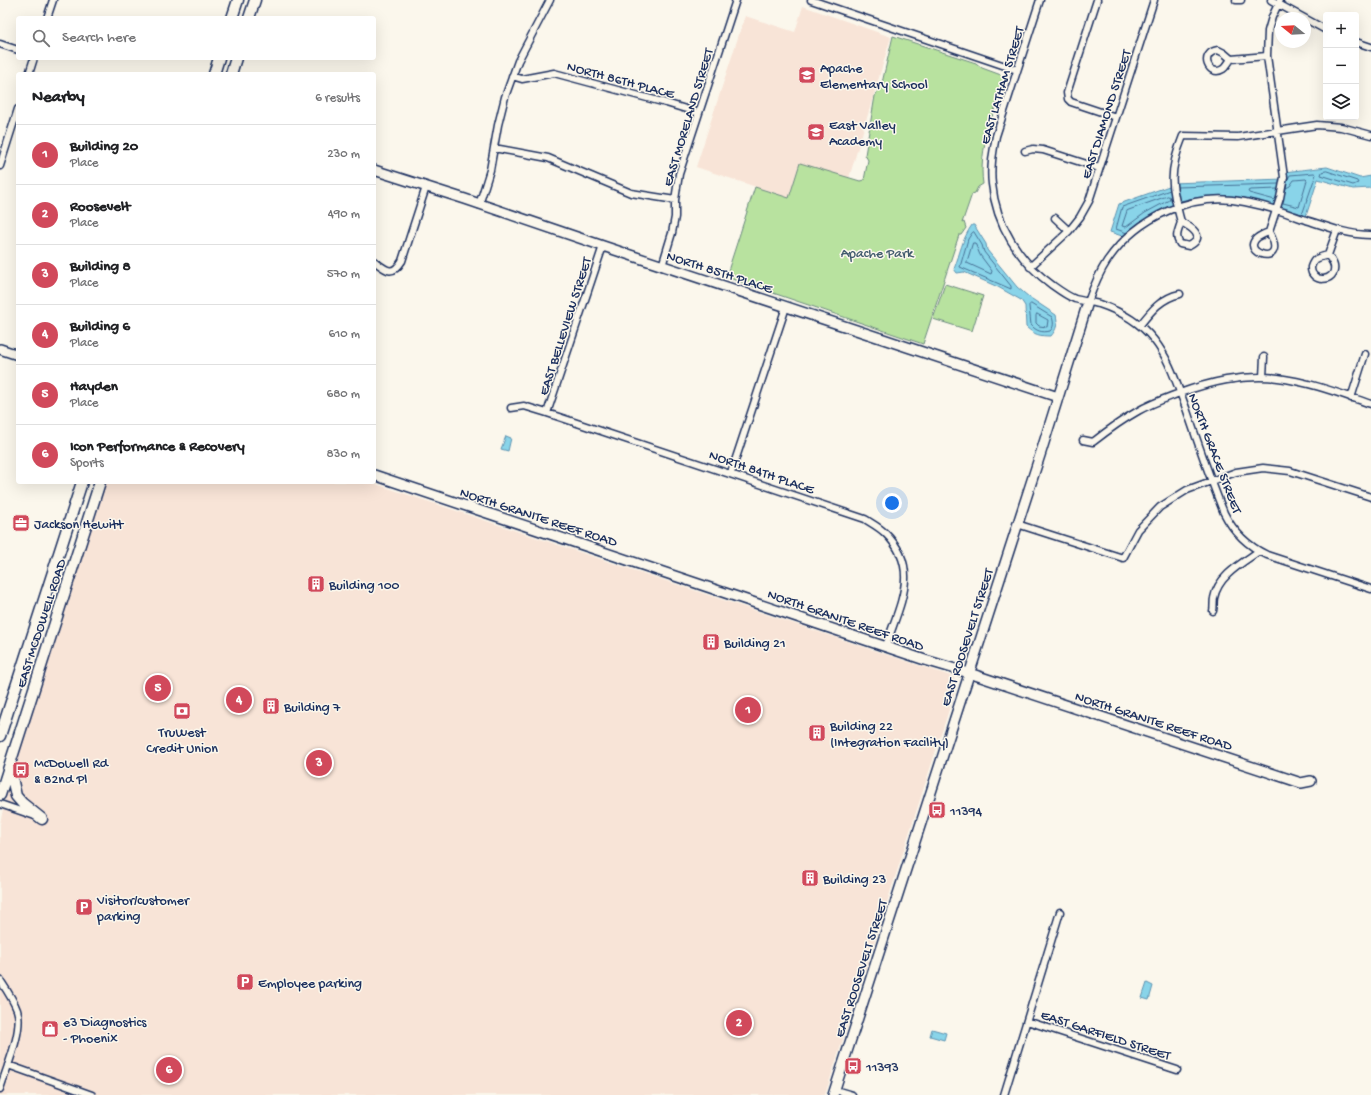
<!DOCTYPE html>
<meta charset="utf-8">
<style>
body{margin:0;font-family:"Gochi Hand",sans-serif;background:#f6f6f6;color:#202124}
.controls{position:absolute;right:12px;top:12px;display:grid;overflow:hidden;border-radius:4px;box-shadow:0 4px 16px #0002}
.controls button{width:36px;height:36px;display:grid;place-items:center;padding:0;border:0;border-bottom:1px solid #e0e0e0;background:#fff;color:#202124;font:20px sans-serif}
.compass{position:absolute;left:1275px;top:12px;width:36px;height:36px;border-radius:50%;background:#fff;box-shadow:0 4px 16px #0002;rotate:288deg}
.you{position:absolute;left:892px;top:503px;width:14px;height:14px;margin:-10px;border:3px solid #fff;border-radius:50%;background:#1a73e8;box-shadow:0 0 0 6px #1a73e833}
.badge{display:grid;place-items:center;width:26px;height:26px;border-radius:50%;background:#d1495b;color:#fff;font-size:13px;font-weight:700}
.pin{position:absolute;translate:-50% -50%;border:2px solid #fff;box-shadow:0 1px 4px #0006}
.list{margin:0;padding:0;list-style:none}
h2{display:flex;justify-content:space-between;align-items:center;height:52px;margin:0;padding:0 16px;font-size:17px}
h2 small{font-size:13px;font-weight:400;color:#757577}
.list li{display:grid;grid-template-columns:26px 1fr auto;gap:12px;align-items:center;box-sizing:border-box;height:60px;padding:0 16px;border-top:1px solid #e0e0e0}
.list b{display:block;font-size:15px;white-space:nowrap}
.list p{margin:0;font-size:13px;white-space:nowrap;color:#757577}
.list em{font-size:13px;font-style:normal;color:#757577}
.icon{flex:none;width:22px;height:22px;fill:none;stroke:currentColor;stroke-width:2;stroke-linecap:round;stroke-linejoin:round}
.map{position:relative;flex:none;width:1371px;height:1095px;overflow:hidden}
.search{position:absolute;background:#fff;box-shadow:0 4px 16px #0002;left:16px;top:16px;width:360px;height:44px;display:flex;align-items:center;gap:10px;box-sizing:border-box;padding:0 14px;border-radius:4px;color:#757577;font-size:15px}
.panel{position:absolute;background:#fff;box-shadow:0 4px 16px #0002;left:16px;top:72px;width:360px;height:412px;border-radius:4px}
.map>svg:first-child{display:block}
.built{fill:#f8e4d7}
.green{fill:#b8e29f;stroke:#6a887e}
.water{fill:#89d4e9;stroke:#5d92b1}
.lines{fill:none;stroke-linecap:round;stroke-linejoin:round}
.shore{stroke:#477196;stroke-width:1}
.street-casing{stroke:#1b2f5e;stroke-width:9}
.secondary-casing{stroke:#1b2f5e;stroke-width:12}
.primary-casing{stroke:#1b2f5e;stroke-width:13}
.street{stroke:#fbf7ec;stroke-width:6}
.secondary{stroke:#fbf7ec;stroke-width:9}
.primary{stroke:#fbf7ec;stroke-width:10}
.labels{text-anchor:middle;stroke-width:3;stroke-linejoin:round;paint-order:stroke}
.poi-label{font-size:14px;fill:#1b2f5e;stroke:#fbf7ec;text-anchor:start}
.street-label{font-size:14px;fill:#1b2f5e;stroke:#fbf7ec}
.park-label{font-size:14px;fill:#425c6e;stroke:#fbf7ec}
</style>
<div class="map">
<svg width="1371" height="1095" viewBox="0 0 1371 1095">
<rect width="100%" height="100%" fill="#fbf7ec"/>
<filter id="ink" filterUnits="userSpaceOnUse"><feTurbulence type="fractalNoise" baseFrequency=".025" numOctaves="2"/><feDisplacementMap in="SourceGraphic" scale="8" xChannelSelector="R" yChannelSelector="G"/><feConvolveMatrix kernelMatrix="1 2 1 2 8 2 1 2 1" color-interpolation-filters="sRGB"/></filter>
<g filter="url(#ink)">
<path class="built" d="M803,6L891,37L849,178L800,163L789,198L696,167L745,16L795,32Z
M106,482H370L954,677L956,688L825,1095H0V824L5,799Z"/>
<path class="green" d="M893,36L976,63L982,68L1001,75L1005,79C994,112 978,149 983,184L978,187L975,193L972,194L962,223L964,222L966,228L961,235H959L923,344L726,277L755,187L789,198L800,163L860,181L864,180L868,160L865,155L875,96L882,83Z
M945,284L983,296L972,331L933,319Z"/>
<path class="water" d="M1327,167L1360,178L1371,176V188L1353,189L1318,179L1305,219L1232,200L1177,206L1128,238L1110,232L1119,204L1172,185V183L1284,179V172Z
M972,225H974L986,244L987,250L1017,287L1029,297L1056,315C1058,323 1057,329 1051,336C1039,336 1035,335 1026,327L1025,306L1021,300L998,287L964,272L957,273L954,269C960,254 962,239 972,225Z
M506,436L511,438L508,451L501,449Z
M1147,983L1153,986L1149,1000L1142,998Z
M932,1029L946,1033L944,1040L930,1036Z"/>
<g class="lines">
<path class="shore" d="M1327,171L1357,181L1358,183L1353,185L1321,175L1322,172Z
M1287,181L1290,175L1314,173L1316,174L1303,212L1301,214L1296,212
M1177,187L1279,184
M1168,196L1170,197L1169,200L1145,213L1126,227L1122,226L1127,211Z
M1275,200L1249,193L1248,191L1250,190L1278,189
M1180,201C1205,196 1228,193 1253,200
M1283,203L1299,207L1307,180L1306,179L1294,180L1290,186L1286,188
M974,232L982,245L984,252L1011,286V289L960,267L968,239L972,233Z
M1127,233L1116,229L1122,207L1170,190
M973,243H975L980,255L992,271L991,274L967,263Z
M1031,304L1052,317C1054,323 1054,327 1050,331C1042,333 1036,331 1031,325L1029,306Z
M1037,314L1048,320L1047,327L1039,326L1036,323V316Z"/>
<defs>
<path id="street" d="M811,0L1017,70
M1040,0L996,136C993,152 990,168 992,184C996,225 1019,261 1052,285C1059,290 1067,296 1075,299C1083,301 1091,302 1099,304C1120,311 1140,322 1154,340C1170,360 1177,385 1186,408C1198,443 1210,479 1224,513C1234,533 1248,546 1267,555L1371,589
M1097,0L1067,93L1068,99L1071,102L1116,117
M1236,0H1241
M1271,0L1326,30
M47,18L53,0
M1356,42L1371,47
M0,44L18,50
M1218,50L1224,53L1231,59C1229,62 1226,67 1223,69C1209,78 1198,53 1218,50Z
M1231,59L1267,56
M29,74L34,58
M512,76L522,79L554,73L666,103L699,113
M494,148L548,158L631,193L675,200
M1025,151L1033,149L1043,150L1099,168
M0,166L18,109
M479,205L490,170L498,125L505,97L518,61L550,0
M1055,218L1069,231
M1181,222C1171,185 1168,173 1183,136L1238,137L1317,125L1341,127L1371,135
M1181,222C1191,227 1207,237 1189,246L1180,244C1174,236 1179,230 1181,222Z
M1269,232L1280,198L1284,177L1267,56L1268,31L1272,17L1280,0
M1269,232C1293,274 1223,248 1269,232Z
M1328,255C1330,258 1333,262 1334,266C1337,282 1310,284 1311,267C1312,264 1313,261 1316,259C1320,257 1324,256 1328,255Z
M1328,255L1337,230
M374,261C386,270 392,277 402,261L426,187
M662,266L672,233L675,217V200L679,174L736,0
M1030,267L1069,231L1080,217L1089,201L1154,0
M1088,302C1093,288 1099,273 1107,261C1137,217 1193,191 1245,202C1265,206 1285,212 1303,219C1325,226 1348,235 1371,235
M1140,325C1151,311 1161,298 1180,294
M1263,377L1264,357
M1351,398L1365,354
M511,408L524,406L547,413L865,519C871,523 879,527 885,533C922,569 899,605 886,646
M547,413L603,246
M1083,440L1093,442C1107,431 1122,420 1138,411C1150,404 1164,399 1177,394C1210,382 1242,374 1278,378C1310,382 1341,394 1371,404
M731,473L786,307
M1017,524L1123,558L1138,530L1160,507L1187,490L1236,472L1263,468L1290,471L1371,497
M1213,611C1214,607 1213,602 1214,598C1218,576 1242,563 1259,551
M0,804L35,816
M0,980C6,989 13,999 17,1010C24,1029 6,1069 0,1089
M1027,1021L1177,1070
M8,1065L92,1095
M835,1090L852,1095
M1004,1095L1060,912"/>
<path id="secondary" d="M374,170L465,199L603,246L1058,397
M0,349L18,355
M374,475L925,660L969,673L1301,783L1311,781
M833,1095L1042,449L1088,302"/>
<path id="primary" d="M232,18L238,0
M249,18L255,0
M214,74L219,58
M231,74L236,58
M0,736L82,482
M10,768L16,796L22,803L42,819
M0,795L100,482"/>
</defs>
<use href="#street" class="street-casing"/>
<use href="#secondary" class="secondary-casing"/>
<use href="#primary" class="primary-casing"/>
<use href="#street" class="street"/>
<use href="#secondary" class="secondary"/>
<use href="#primary" class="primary"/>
</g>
</g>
<defs>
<symbol id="school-square" viewBox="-11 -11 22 22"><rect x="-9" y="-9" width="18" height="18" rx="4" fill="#d1495b" stroke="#fbf7ec"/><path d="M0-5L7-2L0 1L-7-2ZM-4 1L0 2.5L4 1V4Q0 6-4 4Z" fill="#fff"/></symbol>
<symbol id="office-square" viewBox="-11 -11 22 22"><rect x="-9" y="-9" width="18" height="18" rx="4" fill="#d1495b" stroke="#fbf7ec"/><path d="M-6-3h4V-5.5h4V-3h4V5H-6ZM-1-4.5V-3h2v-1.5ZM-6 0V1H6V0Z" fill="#fff"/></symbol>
<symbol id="building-square" viewBox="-11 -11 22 22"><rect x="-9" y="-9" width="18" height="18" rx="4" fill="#d1495b" stroke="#fbf7ec"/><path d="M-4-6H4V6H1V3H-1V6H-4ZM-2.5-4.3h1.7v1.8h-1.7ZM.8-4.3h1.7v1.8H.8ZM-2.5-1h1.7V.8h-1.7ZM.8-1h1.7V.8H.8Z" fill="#fff"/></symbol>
<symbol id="bank-square" viewBox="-11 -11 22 22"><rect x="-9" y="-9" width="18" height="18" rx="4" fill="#d1495b" stroke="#fbf7ec"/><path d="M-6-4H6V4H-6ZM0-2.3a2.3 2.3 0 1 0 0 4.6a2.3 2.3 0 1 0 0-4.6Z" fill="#fff"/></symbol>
<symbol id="bus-square" viewBox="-11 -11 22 22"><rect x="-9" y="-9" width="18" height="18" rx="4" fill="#d1495b" stroke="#fbf7ec"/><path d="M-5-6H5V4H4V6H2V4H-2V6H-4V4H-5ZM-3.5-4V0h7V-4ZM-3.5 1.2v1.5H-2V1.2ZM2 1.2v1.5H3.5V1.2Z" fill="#fff"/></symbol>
<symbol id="parking-square" viewBox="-11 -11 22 22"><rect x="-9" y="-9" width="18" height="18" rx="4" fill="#d1495b" stroke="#fbf7ec"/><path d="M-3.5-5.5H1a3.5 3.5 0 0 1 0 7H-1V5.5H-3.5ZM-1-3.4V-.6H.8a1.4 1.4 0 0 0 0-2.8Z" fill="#fff"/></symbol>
<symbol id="shop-square" viewBox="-11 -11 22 22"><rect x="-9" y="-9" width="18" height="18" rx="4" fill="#d1495b" stroke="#fbf7ec"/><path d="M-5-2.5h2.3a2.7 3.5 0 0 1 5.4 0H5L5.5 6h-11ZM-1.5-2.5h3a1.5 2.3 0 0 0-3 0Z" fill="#fff"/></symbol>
</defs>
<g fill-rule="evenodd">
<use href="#school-square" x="797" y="65" width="20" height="20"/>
<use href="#school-square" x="806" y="122" width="20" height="20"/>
<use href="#office-square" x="11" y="513" width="20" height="20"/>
<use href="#building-square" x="306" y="574" width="20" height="20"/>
<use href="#building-square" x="701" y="632" width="20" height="20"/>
<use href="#building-square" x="261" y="696" width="20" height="20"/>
<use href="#bank-square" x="172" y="701" width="20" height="20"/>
<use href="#building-square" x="807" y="723" width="20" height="20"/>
<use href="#bus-square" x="11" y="760" width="20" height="20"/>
<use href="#bus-square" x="927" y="800" width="20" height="20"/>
<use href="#building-square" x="800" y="868" width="20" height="20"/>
<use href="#parking-square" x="74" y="897" width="20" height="20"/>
<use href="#parking-square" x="235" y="972" width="20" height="20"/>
<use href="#shop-square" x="40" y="1019" width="20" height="20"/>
<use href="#bus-square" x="843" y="1056" width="20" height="20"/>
</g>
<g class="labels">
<g class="poi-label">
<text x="820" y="72">Apache<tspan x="820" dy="16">Elementary School</tspan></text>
<text x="829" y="129">East Valley<tspan x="829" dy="16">Academy</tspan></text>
<text x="34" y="528">Jackson Hewitt</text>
<text x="329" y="589">Building 100</text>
<text x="724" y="647">Building 21</text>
<text x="284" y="711">Building 7</text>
<text x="830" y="730">Building 22<tspan x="830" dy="16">(Integration Facility)</tspan></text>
<text x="182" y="736" text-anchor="middle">TruWest<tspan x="182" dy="16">Credit Union</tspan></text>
<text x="34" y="767">McDowell Rd<tspan x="34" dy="16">&amp; 82nd Pl</tspan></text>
<text x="950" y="815">11394</text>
<text x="823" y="883">Building 23</text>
<text x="97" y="904">Visitor/customer<tspan x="97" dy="16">parking</tspan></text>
<text x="258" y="987">Employee parking</text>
<text x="63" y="1026">e3 Diagnostics<tspan x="63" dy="16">- Phoenix</tspan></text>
<text x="866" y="1071">11393</text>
</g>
<g class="street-label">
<text transform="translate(621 79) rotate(15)" y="5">NORTH 86TH PLACE</text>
<text transform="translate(1001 85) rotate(-73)" y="5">EAST LATHAM STREET</text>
<text transform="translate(1105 114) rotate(-72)" y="5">EAST DIAMOND STREET</text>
<text transform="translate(687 117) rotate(-73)" y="5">EAST MORELAND STREET</text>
<text transform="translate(720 271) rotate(18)" y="5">NORTH 85TH PLACE</text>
<text transform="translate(564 326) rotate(-72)" y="5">EAST BELLEVIEW STREET</text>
<text transform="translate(1216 453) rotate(69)" y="5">NORTH GRACE STREET</text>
<text transform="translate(762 471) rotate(19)" y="5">NORTH 84TH PLACE</text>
<text transform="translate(539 516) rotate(18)" y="5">NORTH GRANITE REEF ROAD</text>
<text transform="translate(846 619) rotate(19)" y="5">NORTH GRANITE REEF ROAD</text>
<text transform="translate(40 623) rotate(-72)" y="5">EAST MCDOWELL ROAD</text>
<text transform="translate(966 637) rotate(-72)" y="5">EAST ROOSEVELT STREET</text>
<text transform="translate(1154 720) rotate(18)" y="5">NORTH GRANITE REEF ROAD</text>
<text transform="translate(860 968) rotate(-72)" y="5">EAST ROOSEVELT STREET</text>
<text transform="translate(1106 1034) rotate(18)" y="5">EAST GARFIELD STREET</text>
</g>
<g class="park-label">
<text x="877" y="257">Apache Park</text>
</g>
</g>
</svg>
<div class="controls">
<button>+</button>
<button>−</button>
<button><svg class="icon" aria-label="layers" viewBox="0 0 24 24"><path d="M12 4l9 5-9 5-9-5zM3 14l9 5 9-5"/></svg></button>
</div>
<svg class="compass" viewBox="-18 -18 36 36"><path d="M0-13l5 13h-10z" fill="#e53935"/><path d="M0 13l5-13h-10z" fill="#757577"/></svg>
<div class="you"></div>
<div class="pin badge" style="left:748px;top:710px">1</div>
<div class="pin badge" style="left:739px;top:1023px">2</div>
<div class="pin badge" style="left:319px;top:763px">3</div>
<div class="pin badge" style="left:239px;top:700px">4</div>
<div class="pin badge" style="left:158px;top:688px">5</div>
<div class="pin badge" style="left:169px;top:1070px">6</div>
<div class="search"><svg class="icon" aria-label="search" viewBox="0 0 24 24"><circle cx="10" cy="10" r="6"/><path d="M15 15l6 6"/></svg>Search here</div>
<section class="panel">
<h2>Nearby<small>6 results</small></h2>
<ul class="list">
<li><span class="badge">1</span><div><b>Building 20</b><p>Place</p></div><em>230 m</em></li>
<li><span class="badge">2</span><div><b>Roosevelt</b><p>Place</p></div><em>490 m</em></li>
<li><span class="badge">3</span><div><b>Building 8</b><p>Place</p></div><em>570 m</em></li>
<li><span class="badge">4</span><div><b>Building 6</b><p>Place</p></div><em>610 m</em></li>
<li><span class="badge">5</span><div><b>Hayden</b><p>Place</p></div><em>680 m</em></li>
<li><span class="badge">6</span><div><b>Icon Performance &amp; Recovery</b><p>Sports</p></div><em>830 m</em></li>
</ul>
</section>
</div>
